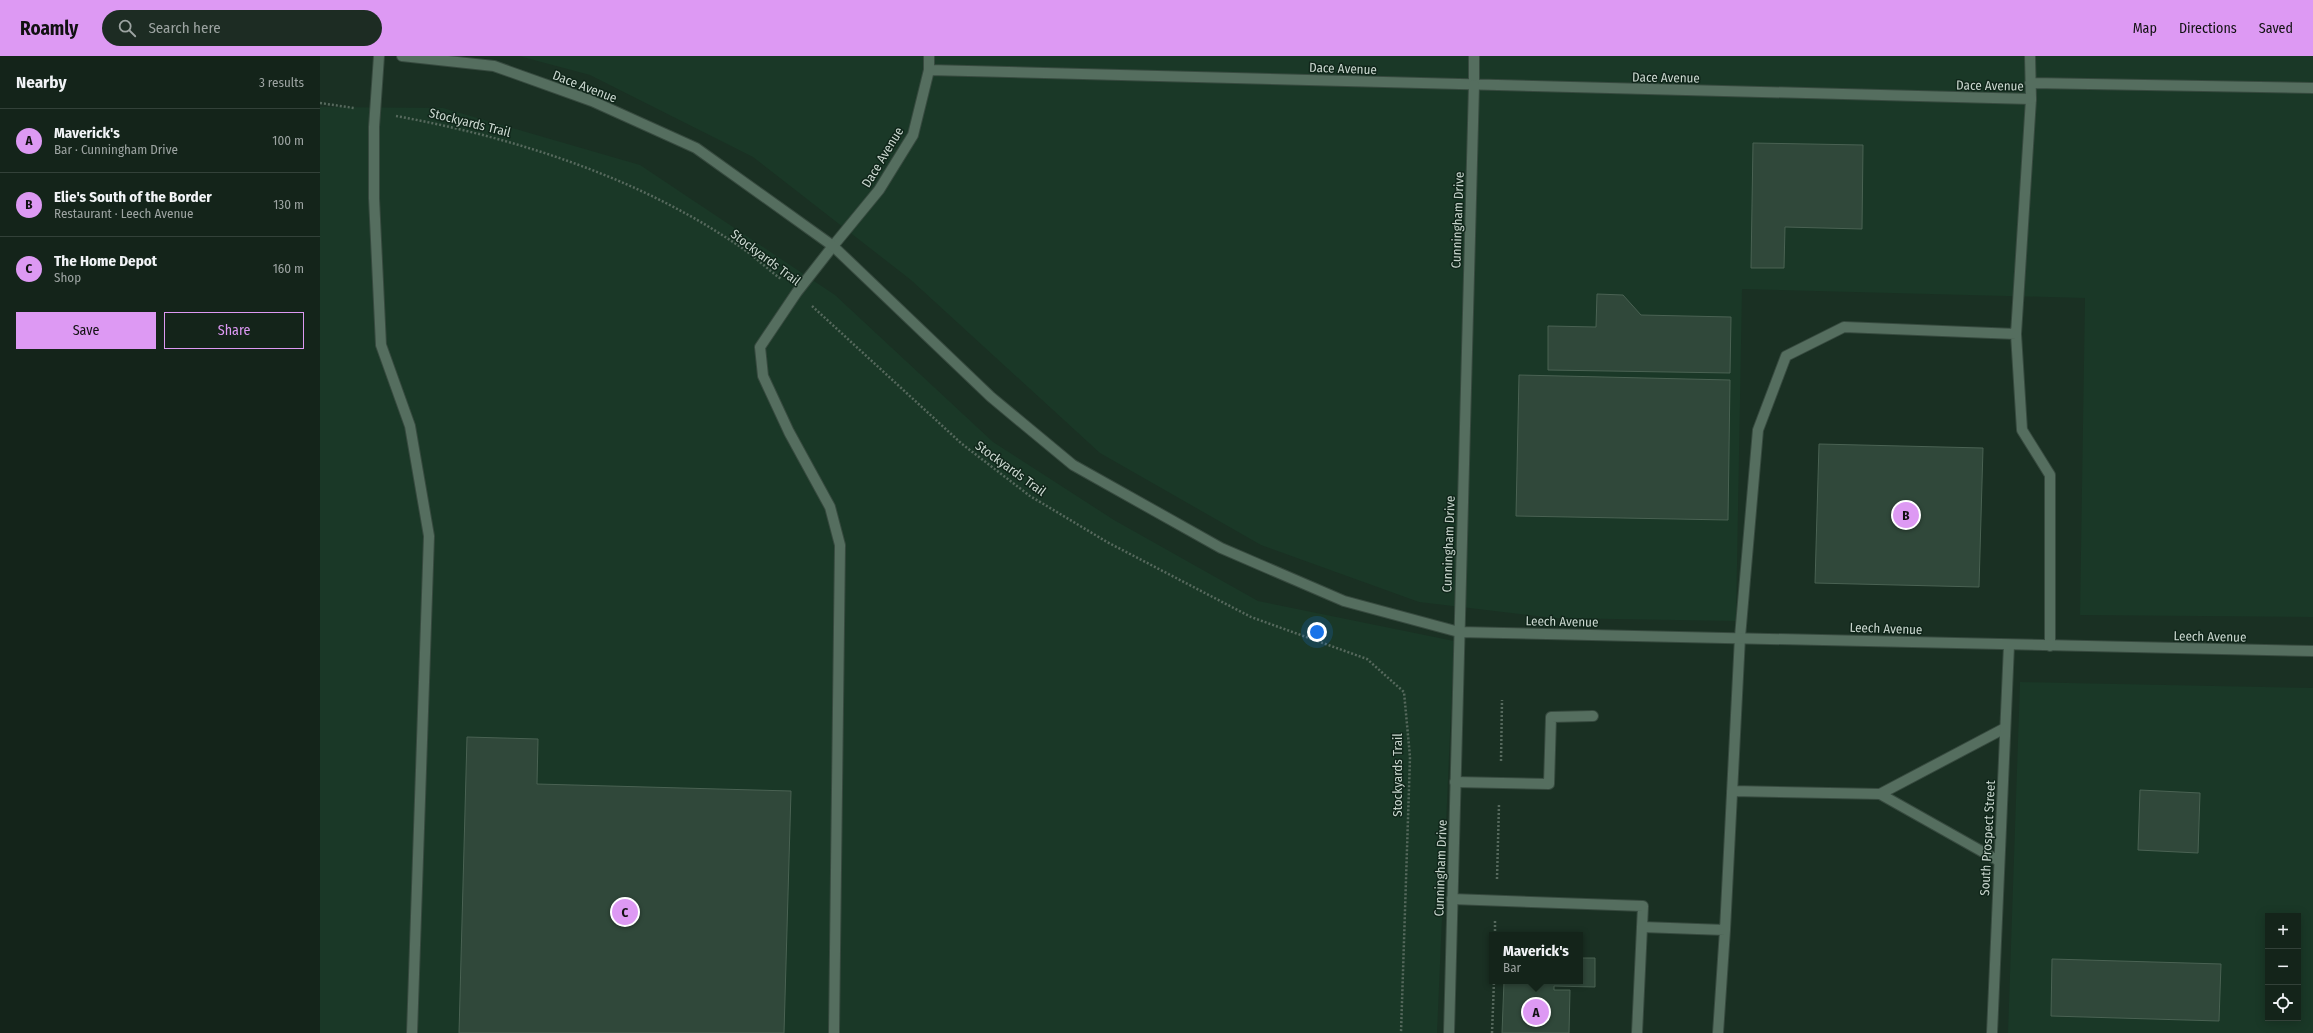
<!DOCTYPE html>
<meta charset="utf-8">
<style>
body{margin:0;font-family:"Fira Sans Condensed",sans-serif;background:#1d2c23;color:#f1f3f6}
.controls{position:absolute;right:12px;bottom:12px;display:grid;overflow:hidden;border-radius:0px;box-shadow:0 2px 10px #0003}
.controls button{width:36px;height:36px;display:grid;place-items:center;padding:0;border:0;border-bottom:1px solid #334139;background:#14241a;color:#f1f3f6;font:20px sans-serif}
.you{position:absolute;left:997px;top:576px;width:14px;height:14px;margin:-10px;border:3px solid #fff;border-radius:50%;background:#1a73e8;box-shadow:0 0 0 6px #1a73e833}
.badge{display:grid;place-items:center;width:26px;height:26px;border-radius:50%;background:#dd99f3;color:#111;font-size:13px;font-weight:700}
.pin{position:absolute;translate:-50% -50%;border:2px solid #fff;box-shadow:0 1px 4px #0006}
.popup{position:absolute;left:1169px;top:876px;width:94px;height:52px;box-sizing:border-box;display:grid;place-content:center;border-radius:0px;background:#14241a;filter:drop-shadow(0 1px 3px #0005);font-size:13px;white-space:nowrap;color:#9da4a2}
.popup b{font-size:15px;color:#f1f3f6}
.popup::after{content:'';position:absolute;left:50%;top:100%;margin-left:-8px;border:8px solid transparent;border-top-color:#14241a}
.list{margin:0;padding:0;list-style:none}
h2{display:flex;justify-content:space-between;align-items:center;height:52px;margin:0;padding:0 16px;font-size:17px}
h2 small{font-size:13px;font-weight:400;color:#9da4a2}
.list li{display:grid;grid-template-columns:26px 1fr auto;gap:12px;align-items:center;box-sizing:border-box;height:64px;padding:0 16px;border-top:1px solid #334139}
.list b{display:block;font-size:15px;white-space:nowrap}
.list p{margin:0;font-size:13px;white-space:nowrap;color:#9da4a2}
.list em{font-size:13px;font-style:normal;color:#9da4a2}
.actions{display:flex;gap:8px;padding:12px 16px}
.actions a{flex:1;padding:9px 0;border:1px solid #dd99f3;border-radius:0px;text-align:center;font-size:14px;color:#dd99f3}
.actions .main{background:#dd99f3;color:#111}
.icon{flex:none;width:22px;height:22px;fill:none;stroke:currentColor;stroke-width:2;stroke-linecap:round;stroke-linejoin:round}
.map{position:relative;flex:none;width:1993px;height:977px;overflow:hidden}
header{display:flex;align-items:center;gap:24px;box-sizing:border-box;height:56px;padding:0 20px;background:#dd99f3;color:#111}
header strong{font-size:19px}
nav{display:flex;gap:22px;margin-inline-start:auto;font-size:14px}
.search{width:280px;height:36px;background:#1d2c23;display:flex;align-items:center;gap:10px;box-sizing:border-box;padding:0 14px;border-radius:22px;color:#9da4a2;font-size:15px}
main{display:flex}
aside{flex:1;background:#14241a}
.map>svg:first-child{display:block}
.built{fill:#1a3827;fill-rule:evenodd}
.building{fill:#30483a;stroke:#4a6253}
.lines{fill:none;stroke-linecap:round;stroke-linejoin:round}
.lane-casing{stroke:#374a3f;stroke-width:12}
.street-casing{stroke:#374a3f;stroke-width:12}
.secondary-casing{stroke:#374a3f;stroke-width:12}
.path{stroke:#56695d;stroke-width:2.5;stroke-dasharray:2 2;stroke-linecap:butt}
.lane{stroke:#556e5f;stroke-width:10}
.street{stroke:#556e5f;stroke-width:10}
.secondary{stroke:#556e5f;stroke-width:10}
.labels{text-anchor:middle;stroke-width:3;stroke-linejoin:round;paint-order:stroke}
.street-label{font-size:13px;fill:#cad7cf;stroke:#10261a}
</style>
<header>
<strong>Roamly</strong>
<div class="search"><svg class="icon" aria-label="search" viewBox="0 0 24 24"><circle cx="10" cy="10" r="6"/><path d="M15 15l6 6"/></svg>Search here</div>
<nav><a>Map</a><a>Directions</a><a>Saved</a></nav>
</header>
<main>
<aside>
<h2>Nearby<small>3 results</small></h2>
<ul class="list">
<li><span class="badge">A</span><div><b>Maverick's</b><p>Bar · Cunningham Drive</p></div><em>100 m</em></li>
<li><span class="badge">B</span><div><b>Elie's South of the Border</b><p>Restaurant · Leech Avenue</p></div><em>130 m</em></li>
<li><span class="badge">C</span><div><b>The Home Depot</b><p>Shop</p></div><em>160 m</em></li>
</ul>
<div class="actions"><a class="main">Save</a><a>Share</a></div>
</aside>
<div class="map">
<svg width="1993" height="977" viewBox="0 0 1993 977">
<rect width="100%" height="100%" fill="#1a3023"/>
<path class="built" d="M199,0H1993V561L1760,559L1765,242L1422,233L1416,565L1234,562L1099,546L941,489L780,397L591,224L433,101L270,19Z
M0,51L123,52L320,109L515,239L673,386L794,464L938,545L1134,585L1117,977H0Z
M1700,626L1993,632V977H1688ZM1948,860H1978V962H1948Z"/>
<path class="building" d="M1433,87L1543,89L1542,173L1465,171L1464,212H1431Z
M1277,238L1303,239L1321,259L1411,261L1410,317L1228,314V270L1276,271Z
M1199,319L1410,324L1408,464L1196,460Z
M1499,388L1663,392L1659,531L1495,527Z
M147,681L218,683L217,728L471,735L464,977H139Z
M1820,734L1880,737L1878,797L1818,794Z
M1260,902H1275V931L1234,930V934H1250L1249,977H1182L1184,925H1260Z
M1732,903L1901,908L1899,965L1731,960Z"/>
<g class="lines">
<defs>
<path id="lane" d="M59,0L54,71V142L61,289L90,370L109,480L92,977
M1710,27L1993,32
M513,190L477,236L440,291L443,320L469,376L510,451L520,489L514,977
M1696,278L1711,43L1710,0
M1135,726L1229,728L1231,661L1273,660
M1412,735L1560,738L1685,672
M1560,738L1679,805
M1132,843L1323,850L1317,977
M1322,871L1405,874L1420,581L1438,374L1466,300L1524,271L1696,278L1702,374L1730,419V590
M1398,977L1405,874"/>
<path id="street" d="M609,14V0
M1154,29V0
M513,190L559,134L593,79L609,14L1711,43
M1672,977L1689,589"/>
<path id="secondary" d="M82,0L174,10L272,45L376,92L513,190L671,341L753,409L901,492L1024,545L1139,576L1993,595
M1129,977L1154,29"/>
</defs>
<use href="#lane" class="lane-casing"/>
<use href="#street" class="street-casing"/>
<use href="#secondary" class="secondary-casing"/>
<path class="path" d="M0,47L34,52
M76,60C196,82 314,120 416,188C432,198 446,212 461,223
M492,250L642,388L710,440L787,486L931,561L1047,603L1084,636L1090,701L1081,977
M1181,705L1182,644
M1177,823L1179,748
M1175,879V864
M1172,977L1174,925"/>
<use href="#lane" class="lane"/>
<use href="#street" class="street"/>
<use href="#secondary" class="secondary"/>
</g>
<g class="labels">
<g class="street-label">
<text transform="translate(1023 12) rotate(2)" y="5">Dace Avenue</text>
<text transform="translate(1346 21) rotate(1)" y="5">Dace Avenue</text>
<text transform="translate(1670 29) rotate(1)" y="5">Dace Avenue</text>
<text transform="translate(265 30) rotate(21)" y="5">Dace Avenue</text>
<text transform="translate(150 66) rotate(14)" y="5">Stockyards Trail</text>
<text transform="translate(562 101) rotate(-59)" y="5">Dace Avenue</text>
<text transform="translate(1137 164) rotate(-88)" y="5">Cunningham Drive</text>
<text transform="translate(446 201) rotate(37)" y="5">Stockyards Trail</text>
<text transform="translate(691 412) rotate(36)" y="5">Stockyards Trail</text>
<text transform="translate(1128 488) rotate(-88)" y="5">Cunningham Drive</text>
<text transform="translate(1242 565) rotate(1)" y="5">Leech Avenue</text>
<text transform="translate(1566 572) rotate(2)" y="5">Leech Avenue</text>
<text transform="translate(1890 580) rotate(1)" y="5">Leech Avenue</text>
<text transform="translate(1077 719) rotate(-90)" y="5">Stockyards Trail</text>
<text transform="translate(1667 782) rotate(-87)" y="5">South Prospect Street</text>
<text transform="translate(1120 812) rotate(-88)" y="5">Cunningham Drive</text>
</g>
</g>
</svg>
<div class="controls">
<button>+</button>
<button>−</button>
<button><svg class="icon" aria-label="locate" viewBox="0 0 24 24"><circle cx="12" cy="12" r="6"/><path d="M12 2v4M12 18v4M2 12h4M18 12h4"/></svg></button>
</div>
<div class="you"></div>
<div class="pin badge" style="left:1216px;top:956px">A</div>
<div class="popup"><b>Maverick's</b>Bar</div>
<div class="pin badge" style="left:1586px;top:459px">B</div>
<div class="pin badge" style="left:305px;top:856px">C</div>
</div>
</main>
